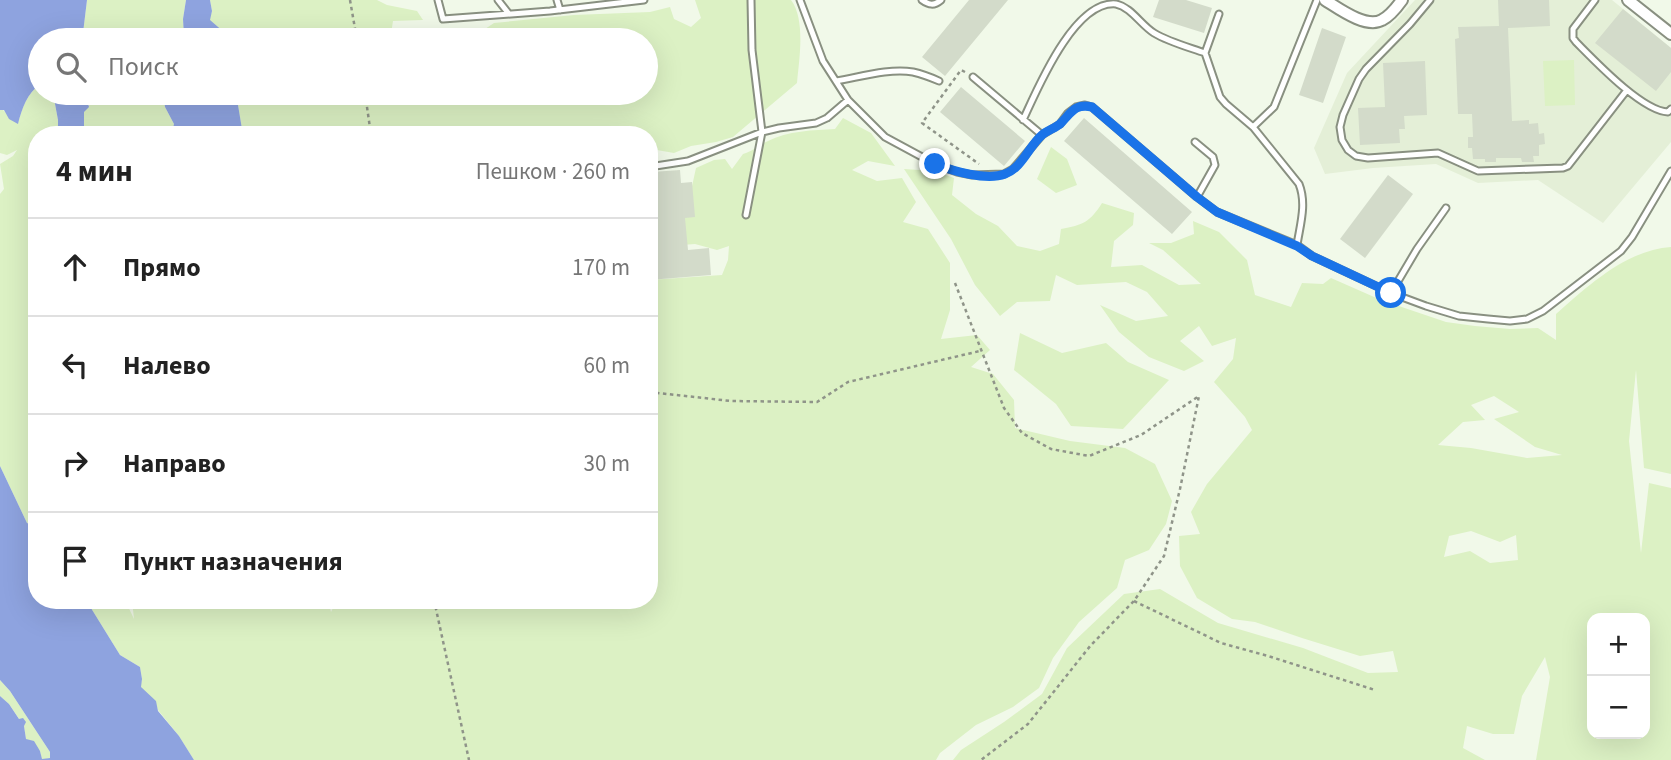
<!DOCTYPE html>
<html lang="ru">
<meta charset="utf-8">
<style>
body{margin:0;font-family:"Source Sans 3",sans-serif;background:#f6f6f6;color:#222}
.controls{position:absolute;right:21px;bottom:21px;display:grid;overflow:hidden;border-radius:14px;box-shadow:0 7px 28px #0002}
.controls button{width:63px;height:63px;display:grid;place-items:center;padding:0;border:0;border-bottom:2px solid #e0e0e0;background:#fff;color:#222;font:35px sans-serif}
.stop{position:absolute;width:21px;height:21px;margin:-16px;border:5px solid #1a73e8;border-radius:50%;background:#fff}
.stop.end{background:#1a73e8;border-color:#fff;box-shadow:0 2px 7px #0008}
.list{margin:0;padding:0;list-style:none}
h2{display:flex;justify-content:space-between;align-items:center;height:91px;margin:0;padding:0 28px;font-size:30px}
h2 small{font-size:23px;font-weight:400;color:#767676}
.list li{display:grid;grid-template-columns:46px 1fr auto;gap:21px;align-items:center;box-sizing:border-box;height:98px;padding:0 28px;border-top:2px solid #e0e0e0}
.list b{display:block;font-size:26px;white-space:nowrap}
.list em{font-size:23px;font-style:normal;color:#767676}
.icon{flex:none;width:38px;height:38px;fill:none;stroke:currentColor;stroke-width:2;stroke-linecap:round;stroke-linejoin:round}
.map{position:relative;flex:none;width:1671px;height:760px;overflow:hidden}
.search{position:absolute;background:#fff;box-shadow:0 7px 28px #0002;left:28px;top:28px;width:630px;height:77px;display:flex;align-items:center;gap:18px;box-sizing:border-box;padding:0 24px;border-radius:38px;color:#767676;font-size:26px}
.panel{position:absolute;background:#fff;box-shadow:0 7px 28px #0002;left:28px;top:126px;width:630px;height:483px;border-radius:28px}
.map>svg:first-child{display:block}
.built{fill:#e4efd7}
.green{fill:#dcf1c4;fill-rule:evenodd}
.water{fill:#8ea3df}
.building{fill:#d3dbca}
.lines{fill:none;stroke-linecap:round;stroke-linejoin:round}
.lane-casing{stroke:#899081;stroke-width:9}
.street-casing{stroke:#899081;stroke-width:14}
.path{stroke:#8f9489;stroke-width:2.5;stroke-dasharray:3.5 3.5;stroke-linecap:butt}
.lane{stroke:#fff;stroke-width:5}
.street{stroke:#fff;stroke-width:10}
.route{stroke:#1a73e8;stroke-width:9}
</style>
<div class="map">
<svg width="1671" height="760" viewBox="0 0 1671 760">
<rect width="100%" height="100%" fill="#f1f9e9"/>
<path class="built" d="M1415,0H1612L1671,48V142L1603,223L1538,180L1478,183L1436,164L1373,168L1325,174L1314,148L1347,73Z"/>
<path class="green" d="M87,0H186L183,19L184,37L181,40H84L83,33Z
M210,0H377L387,5L417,11L423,20L393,21L391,34L428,35L433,40H230L225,33L209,20L212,11Z
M695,0H791C806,20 799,60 797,83L733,137L716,142L691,146L674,153L651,149L649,135H243L236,93H646V40H447L454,31L476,35L494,23L574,15L650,12L670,7L674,19L691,27L701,18Z
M1574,60L1575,105L1545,106L1543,61Z
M40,84V93H53L58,120V135H37V527L27,523L0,466V194L4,189L0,164L13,156L17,150L7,155L0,153V110H3L18,123C22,108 27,94 40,84Z
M85,93H163L165,107L174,124L171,135H84V112L89,106Z
M843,118L871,133L895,166L868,161L852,170L877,181L902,178L916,202L903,222L928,229L950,263V310L941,339L977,335L990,350L971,367L993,374L1014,400L1015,428L1070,441L1125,448L1155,464L1172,501L1166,524L1149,550L1125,560L1117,588L1079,622L1053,658L1039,688L1013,707L976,725L940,753L936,760H194L179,736L158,710L155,701L140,687L142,679L140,667L120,655L86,600H125L134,619L132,600H328L331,612L335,604V600H649V280L722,275L728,260L729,246L717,250L695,244L668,246L685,218L696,168L714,160L725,159L732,169L743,154C753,151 759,145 768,141C787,131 814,130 835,129Z
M1051,147L1067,159L1077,185L1056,193L1037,179Z
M904,169L935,171L954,178L952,195L976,214L998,226L1017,246L1040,251L1059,244L1061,229C1083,225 1090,222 1102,203L1134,213L1133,225L1114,241L1111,267L1142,265L1179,285L1201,284L1163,250L1149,243H1171L1194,234L1193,221L1219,232L1247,260L1255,295L1291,307L1302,283L1323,284L1331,278L1381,300L1446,322L1475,326L1510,329L1538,328L1556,340V314C1588,286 1626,250 1671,247V474L1644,468L1636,370L1629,441L1641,553L1649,483L1671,488V760H1536L1550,677L1545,657L1522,696L1514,734H1493L1467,726L1463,748L1485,760H953L961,750L1004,722L1042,694L1067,648L1124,594L1160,589L1218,623L1303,648L1368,673L1398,672L1393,651L1360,656L1302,638L1255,622L1232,619L1197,598L1180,566L1179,536L1200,534L1191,512L1207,484L1252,430L1245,417L1214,382L1233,359L1236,338L1212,346L1199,326L1180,341L1204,361L1184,371L1149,357L1119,332L1100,305L1136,321L1168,316L1147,292L1126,282L1077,285L1056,275L1050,301L1017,302L1000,316L975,285L951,239ZM1494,396L1519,412L1494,419L1535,447L1562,455L1527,458L1471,448L1438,445L1463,422L1485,420L1471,405ZM1471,531L1500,542L1516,535L1518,560L1490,563L1470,551L1444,557L1449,536ZM1592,618H1645V734H1592Z
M1020,333L1062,353L1106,343L1128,362L1169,380L1123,429L1071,426L1056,404L1014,370Z
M0,680L10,691L50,752V758L42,760L40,751L26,739L24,726L9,704L0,696Z"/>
<path class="water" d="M0,0H87L83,33L84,40H40V84C27,94 22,108 18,124L9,119L4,110H0Z
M186,0H210L212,11L210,20L225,33L230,40H181L184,37L183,19Z
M53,93H85L89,107L84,112V135H58V120Z
M163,93H236L243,135H171L174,124L165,107Z
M0,466L27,523L37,527V600H86L120,655L140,667L142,679L141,687L156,701L158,711L179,736L194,760H0V696L9,704L19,719L23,718L26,722L24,726L26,739L34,741L40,751L42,759L50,758V752L10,691L0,680Z"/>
<path class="building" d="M969,0H1008L945,76L922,57Z
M1159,0H1186L1212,8L1204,33L1153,17Z
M1498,0H1549L1550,26L1508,28L1512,121L1529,120V124L1538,123L1539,134L1544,133L1545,144L1539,145V156H1533L1534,162H1522L1521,158H1496V162H1485V159H1473L1472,148H1468V137H1473L1472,114H1458L1455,39L1459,38L1458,27L1499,26Z
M1623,9L1671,48V72L1656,91L1595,43Z
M1322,28L1346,37L1323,103L1299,95Z
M1425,61L1427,115L1404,116L1405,129H1399L1400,143L1360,145L1358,108L1385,107L1383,63Z
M961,87L1025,141L1004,166L940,112Z
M1084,118L1192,212L1172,234L1064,141Z
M680,170L681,183L692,182L695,217L685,218L688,250L709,248L711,275L649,280V252H658L653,192H649V176H652V172Z
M1388,175L1413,194L1365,258L1340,239Z"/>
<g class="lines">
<defs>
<path id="lane" d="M438,0L443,19L550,11L644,0
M498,0L509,14
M557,0L560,10
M800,0L823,61L848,100L885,137L935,164L957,172L972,175L1004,174L1013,169L1042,135L1060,124L1068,113L1076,107L1085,105L1092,107L1197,197L1217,212L1297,245L1312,256L1391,293L1426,306L1459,316L1488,319L1510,321L1527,319L1543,311L1621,251L1632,237L1671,171
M922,0C929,5 934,6 941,0
M1430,0L1410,24L1366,69L1359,79L1343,115L1340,127L1342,140L1348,150L1356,156L1368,158L1438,153L1478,171L1563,168L1568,166L1627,90
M1595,0L1573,29V38L1576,42C1595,61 1642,111 1668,112L1671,109
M1205,53L1219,14
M973,77L1042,135
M836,81C860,77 889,68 913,72C922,74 930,77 939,81
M1023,120C1037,90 1074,0 1116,4C1131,7 1141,25 1154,33C1169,42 1188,47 1205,53L1220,97L1226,104L1253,127L1299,184C1307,204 1300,225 1297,245
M1253,127L1274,107L1317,0
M1195,142L1213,157L1215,165L1197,197
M649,167L688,161L762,132L779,128L816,123L827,118L848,100
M746,215L762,132L752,50L751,0
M1391,293L1417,249L1446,208"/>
<path id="street" d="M1325,0C1338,8 1366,29 1382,20C1390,16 1397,7 1402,0
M1628,0L1671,34"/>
</defs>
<use href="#lane" class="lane-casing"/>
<use href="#street" class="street-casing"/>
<path class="path" d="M350,0L357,40
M965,72L961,70L922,123L979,164
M365,93L371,135
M955,283L1004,408L1022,433L1051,449L1089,456L1141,435L1199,396L1180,489L1164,556L1134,601L1091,645L1028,724L981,760
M649,392L731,401L817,402L848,382L980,351
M434,600L469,760
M1134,601L1221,643L1268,656L1375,690"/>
<use href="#lane" class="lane"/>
<use href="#street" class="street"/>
</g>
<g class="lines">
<path class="route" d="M935,164C953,171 986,181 1005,174C1022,168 1029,146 1042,135C1048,130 1056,128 1061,123C1071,113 1075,103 1092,107L1197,197L1217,212L1297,246L1312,256L1391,293"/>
</g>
</svg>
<div class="controls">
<button>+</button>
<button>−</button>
</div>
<div class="stop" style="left:1391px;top:293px"></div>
<div class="stop end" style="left:935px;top:164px"></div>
<div class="search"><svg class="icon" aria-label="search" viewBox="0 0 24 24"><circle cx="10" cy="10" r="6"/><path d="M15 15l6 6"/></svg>Поиск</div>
<section class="panel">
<h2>4 мин<small>Пешком · 260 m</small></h2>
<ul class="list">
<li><svg class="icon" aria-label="ahead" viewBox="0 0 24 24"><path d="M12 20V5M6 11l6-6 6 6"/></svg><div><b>Прямо</b></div><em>170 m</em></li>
<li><svg class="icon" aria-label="left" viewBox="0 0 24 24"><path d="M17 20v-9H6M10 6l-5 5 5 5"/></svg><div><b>Налево</b></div><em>60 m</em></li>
<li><svg class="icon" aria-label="right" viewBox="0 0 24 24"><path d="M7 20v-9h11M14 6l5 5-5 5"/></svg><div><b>Направо</b></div><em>30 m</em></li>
<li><svg class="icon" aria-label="arrive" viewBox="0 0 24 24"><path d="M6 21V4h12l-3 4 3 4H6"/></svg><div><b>Пункт назначения</b></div></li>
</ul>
</section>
</div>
